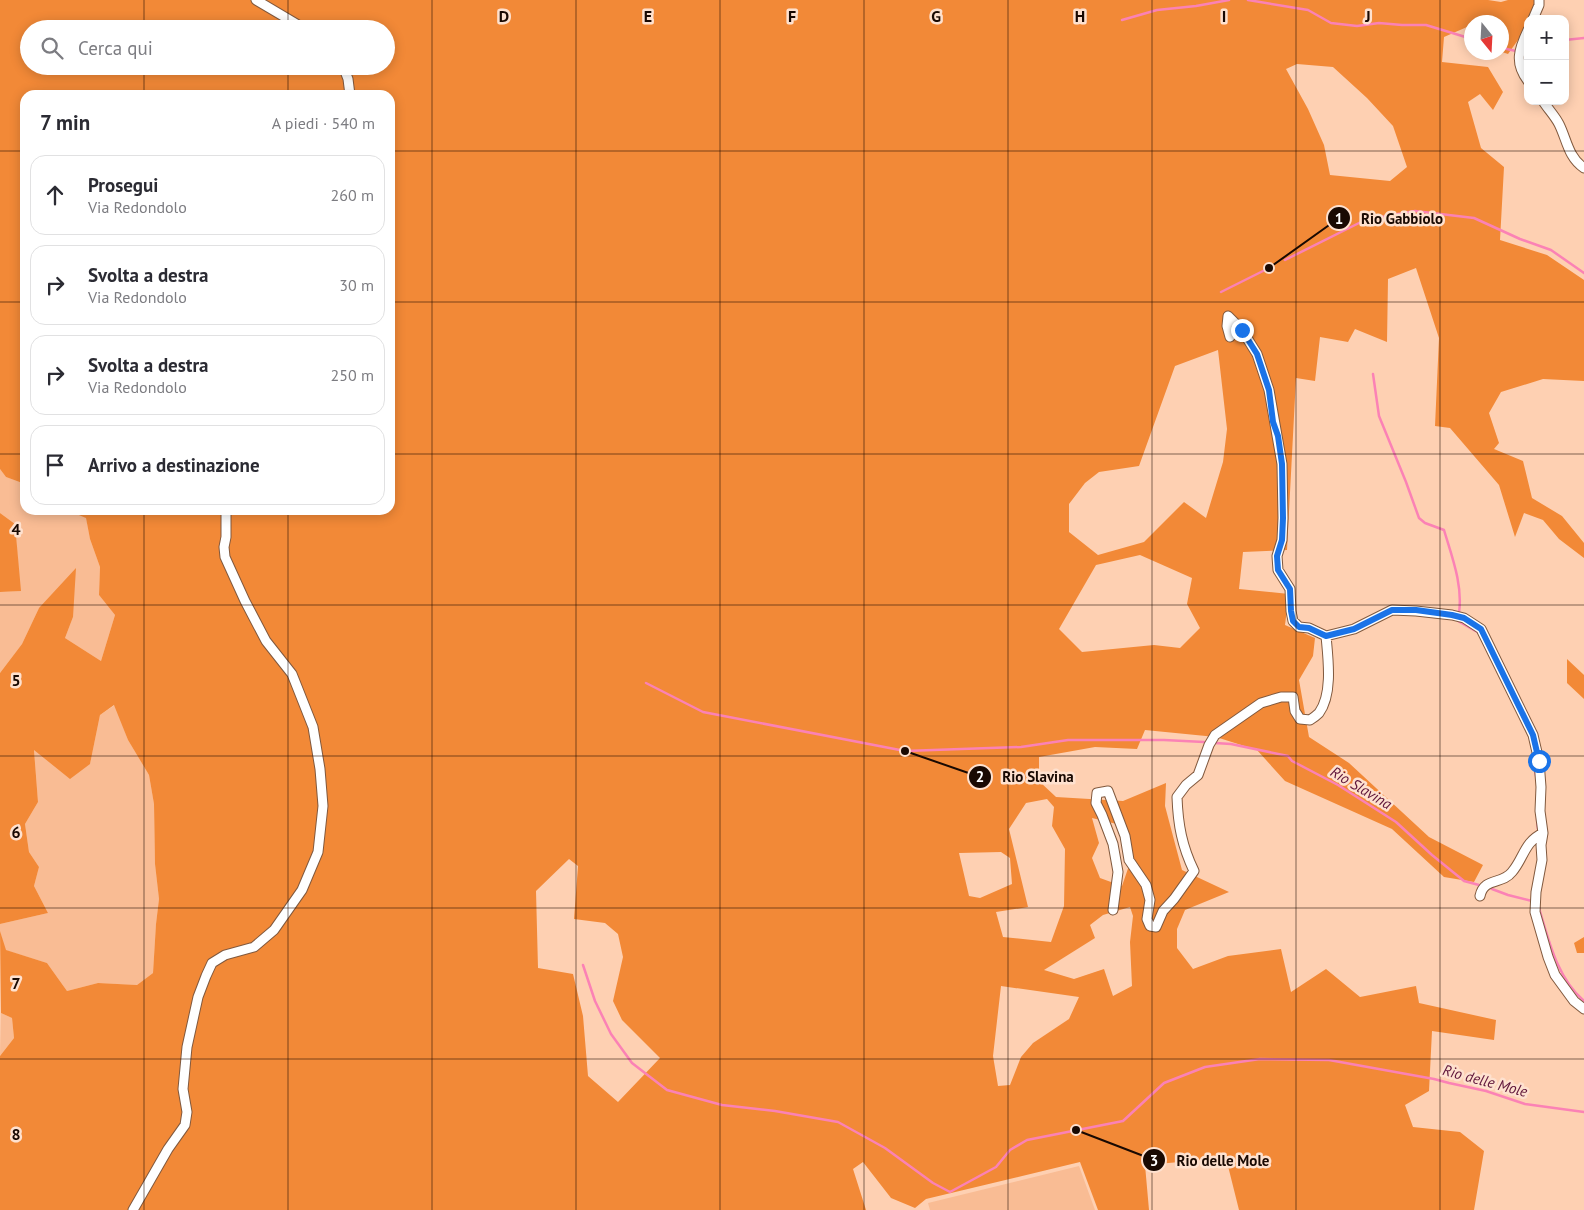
<!DOCTYPE html>
<html lang="it">
<meta charset="utf-8">
<style>
body{margin:0;font-family:"PT Sans",sans-serif;background:#f7f7f7;color:#2b2b33}
.controls{position:absolute;right:15px;top:15px;display:grid;overflow:hidden;border-radius:10px;box-shadow:0 2px 12px #0003}
.controls button{width:45px;height:45px;display:grid;place-items:center;padding:0;border:0;border-bottom:1px solid #e1e1e2;background:#fff;color:#2b2b33;font:25px sans-serif}
.compass{position:absolute;left:1464px;top:15px;width:45px;height:45px;border-radius:50%;background:#fff;box-shadow:0 2px 12px #0003;rotate:162deg}
.stop{position:absolute;width:15px;height:15px;margin:-11px;border:4px solid #1a73e8;border-radius:50%;background:#fff}
.stop.end{background:#1a73e8;border-color:#fff;box-shadow:0 1px 5px #0008}
.list{margin:0;padding:0;list-style:none}
h2{display:flex;justify-content:space-between;align-items:center;height:65px;margin:0;padding:0 20px;font-size:21px}
h2 small{font-size:16px;font-weight:400;color:#7c7c81}
.list li{display:grid;grid-template-columns:32px 1fr auto;gap:15px;align-items:center;box-sizing:border-box;height:80px;margin:0 10px 10px;padding:0 10px;border:1px solid #e1e1e2;border-radius:15px}
.list b{display:block;font-size:19px;white-space:nowrap}
.list p{margin:0;font-size:16px;white-space:nowrap;color:#7c7c81}
.list em{font-size:16px;font-style:normal;color:#7c7c81}
.icon{flex:none;width:28px;height:28px;fill:none;stroke:currentColor;stroke-width:2;stroke-linecap:round;stroke-linejoin:round}
.map{position:relative;flex:none;width:1584px;height:1210px;overflow:hidden}
.search{position:absolute;background:#fff;box-shadow:0 2px 12px #0003;left:20px;top:20px;width:375px;height:55px;display:flex;align-items:center;gap:12px;box-sizing:border-box;padding:0 18px;border-radius:28px;color:#7c7c81;font-size:19px}
.panel{position:absolute;background:#fff;box-shadow:0 2px 12px #0003;left:20px;top:90px;width:375px;height:425px;border-radius:15px}
.map>svg:first-child{display:block}
.green{fill:#f9bc94}
.forest{fill:#f28937;fill-rule:evenodd}
.lines{fill:none;stroke-linecap:round;stroke-linejoin:round}
.stream{stroke:#fb82b5;stroke-width:2.5}
.street-casing{stroke:#81593e;stroke-width:11}
.street{stroke:#fff;stroke-width:9}
.route{stroke:#1a73e8;stroke-width:6}
.grid{fill:none;stroke:#190902;stroke-width:1;stroke-opacity:0.55}
.labels{text-anchor:middle;stroke-width:5;stroke-linejoin:round;paint-order:stroke}
.water-label{font-size:15px;font-style:italic;fill:#5f153a;stroke:#fee1cf}
.grid-label{font-size:16px;text-anchor:middle;font-weight:bold;fill:#190902;stroke:#fee1cf;stroke-width:5;stroke-linejoin:round;paint-order:stroke}
.leader{fill:none;stroke:#190902;stroke-width:2}
.callout-dot{fill:#190902;stroke:#fee1cf;stroke-width:2}
.mark-label{font-size:15px;text-anchor:middle;font-weight:bold;fill:#fff}
.callout-label{font-size:15px;text-anchor:middle;font-weight:bold;fill:#190902;stroke:#fee1cf;stroke-width:5;stroke-linejoin:round;paint-order:stroke}
</style>
<div class="map">
<svg width="1584" height="1210" viewBox="0 0 1584 1210">
<rect width="100%" height="100%" fill="#fed0b2"/>
<path class="green" d="M0,469L6,477L25,484V510H67L86,517L90,539L100,567L99,595L115,615L101,661L65,638L73,617L39,608L22,644L0,673V592L20,591L15,524L0,513Z
M115,705L128,740L149,775L154,804L155,864L159,899L156,924L153,973L137,985L98,983L67,991L47,963L5,950L0,931V924L48,913L34,886L39,867L29,852L25,824L38,802L34,749L90,764L100,715Z
M1,1013L12,1018L14,1038L0,1056Z
M1079,1166L1095,1210H930L928,1203Z"/>
<path class="forest" d="M0,0H1488L1501,2L1508,0H1539L1532,19H1528V26L1508,54L1502,52V22H1472L1471,31L1467,27L1444,37L1442,62L1488,67L1503,92L1493,110L1480,94L1468,102L1481,148L1504,167L1500,240L1547,255L1584,280V381L1543,379L1501,392L1489,413L1499,443L1494,449L1523,461L1532,498L1562,516L1584,543V558L1559,539L1543,520L1524,513L1515,537L1499,485L1450,428L1435,426L1439,338L1416,268L1388,279L1387,342L1355,329L1348,342L1320,337L1315,381L1296,378L1287,550L1243,552L1239,589L1289,594L1285,625L1315,638L1313,656L1299,680L1309,737L1349,763L1429,837L1483,865L1474,882L1444,877L1392,829L1285,781L1257,750L1216,737L1145,730L1137,749L1095,747L1039,757V781L1056,797L1123,801L1166,783L1165,806L1182,870L1229,892L1185,910L1177,929V948L1193,969L1228,956L1281,949L1291,992L1326,969L1360,997L1416,986L1419,1003L1496,1020L1494,1040L1432,1031L1429,1091L1405,1105L1413,1127L1460,1132L1484,1151L1474,1210H1239L1226,1158L1145,1165L1149,1210H1098L1080,1162L926,1199L915,1208L891,1198L863,1162L853,1169L866,1210H0V1056L14,1038L12,1018L1,1013L0,931L6,950L47,963L67,991L98,983L137,985L153,973L156,924L159,899L155,864L154,804L149,775L128,740L114,705L100,715L90,764L70,779L34,750L38,802L25,824L29,852L39,867L34,886L48,913L0,924V673L22,644L39,608L76,568L73,617L65,638L101,661L115,615L99,595L100,567L90,539L86,518L67,510H390V95H25V484L6,477L0,469ZM29,29H386V66H29ZM1297,64L1333,67L1367,98L1393,126L1407,167L1390,181L1330,175L1324,145L1308,109L1286,69ZM1218,350L1227,429L1223,462L1206,518L1184,502L1144,542L1098,555L1069,532V504L1085,483L1099,472L1139,466L1175,366ZM1140,555L1192,578L1187,604L1200,628L1180,648L1154,645L1082,652L1059,629L1096,565ZM1047,799L1054,807L1052,826L1065,849L1064,906L1051,942L1003,937L996,912L1028,907L1009,829L1026,803ZM1092,818L1125,826L1132,857L1122,886L1100,878L1092,858L1099,843ZM1001,852L1010,858L1012,884L980,898L969,896L959,853ZM569,859L578,866L574,919L605,923L618,934L623,957L613,1001L622,1020L660,1058L618,1102L588,1076L583,1016L573,974L538,968L536,891ZM1130,907L1133,916L1130,942L1132,986L1113,996L1104,969L1074,979L1044,970L1095,938L1090,925L1103,915ZM1001,986L1079,997L1069,1019L1033,1043L1021,1057L1010,1085L998,1086L993,1056Z
M0,513L15,524L21,591L0,592Z
M1567,659L1584,675V699L1567,683Z
M1584,937V953H1577L1574,943Z"/>
<g class="lines">
<path class="stream" d="M1248,0L1308,10L1331,23L1357,26L1379,23L1402,25H1426L1472,39
M1122,20L1157,10L1196,6L1229,0
M1565,40L1584,38
M1502,48L1516,51
M1525,50L1528,49
M1285,260L1365,220L1415,211L1474,218L1520,239L1551,250L1584,273
M1221,292L1269,268
M1373,374L1379,416L1406,482L1419,518L1425,523L1444,530C1452,557 1463,585 1459,613
M1458,621L1479,633L1480,635
M646,683L703,712L905,751L1021,747L1068,740H1164L1204,742
M1215,743L1231,744L1288,756L1292,761L1338,785L1396,822L1432,855L1464,881L1479,885
M1533,754L1536,776
M1537,819L1538,829
M1492,889L1508,895L1532,901V900
M1539,908C1549,941 1557,978 1584,1001
M583,965L595,1001L611,1034L632,1063L667,1090L722,1105L775,1111L838,1122L885,1148L933,1183L950,1192L996,1167L1010,1150L1027,1140L1123,1121L1164,1083L1205,1067L1260,1059L1329,1060L1434,1079L1449,1083L1486,1091L1525,1104L1584,1112"/>
<defs>
<path id="street" d="M256,0L305,29
M1533,19L1539,5V0
M1528,30C1519,49 1514,63 1528,81
M343,66L348,79L350,95
M1543,101C1548,109 1555,116 1559,124C1567,140 1568,157 1584,168
M1230,337L1227,326L1228,316L1242,330L1257,354L1269,390L1282,464L1283,518L1282,540L1277,556L1278,570L1290,589L1291,611L1293,621L1299,627L1309,628L1326,636
M1480,896C1484,877 1502,885 1512,872C1524,858 1524,842 1543,833
M1113,910L1118,872L1113,844L1102,815L1096,803L1097,793L1108,791L1125,836L1129,860L1146,885L1150,900L1147,919L1150,926L1156,927L1163,911L1174,899L1194,871C1182,846 1178,825 1177,797L1186,785L1198,775L1209,745L1215,735L1261,703L1281,697H1293L1295,711L1300,719L1310,720C1313,718 1317,715 1319,713C1333,694 1328,658 1326,636L1354,629L1392,610L1416,611L1452,615L1464,618L1481,629L1533,735L1539,761L1541,787L1540,811L1543,833L1541,845L1542,860L1536,892L1535,912L1548,957L1555,975L1574,1001L1584,1009
M133,1210L168,1149L185,1125L187,1112L183,1089L187,1047L198,997L206,976L212,963L225,955L254,947L274,930L302,890L318,852L323,806L320,769L313,727L292,674L266,641L245,601L225,557L224,547L226,537V510"/>
</defs>
<use href="#street" class="street-casing"/>
<use href="#street" class="street"/>
</g>
<g class="lines">
<path class="route" d="M1242,330L1257,354L1269,390L1273,422L1278,436L1282,464L1283,518L1282,540L1277,556L1278,570L1290,589L1291,611L1293,621L1299,627L1309,628L1326,636L1354,629L1392,610H1416L1452,615L1464,618L1481,629L1533,735L1539,761"/>
</g>
<path class="grid" d="M144,0V29M288,0V29M432,0V1210M576,0V1210M720,0V1210M864,0V1210M1008,0V1210M1152,0V1210M1296,0V1210M1440,0V1210M144,66V95M288,66V95M0,151H25M390,151H1584M0,302H25M390,302H1584M0,454H25M390,454H1584M144,510V1210M288,510V1210M0,605H1584M0,756H1584M0,908H1584M0,1059H1584"/>
<g class="labels">
<g class="water-label">
<text transform="translate(1361 788) rotate(31)" y="5">Rio Slavina</text>
<text transform="translate(1485 1081) rotate(15)" y="5">Rio delle Mole</text>
</g>
</g>
<g class="grid-label">
<text x="504" y="22">D</text>
<text x="648" y="22">E</text>
<text x="792" y="22">F</text>
<text x="936" y="22">G</text>
<text x="1080" y="22">H</text>
<text x="1224" y="22">I</text>
<text x="1368" y="22">J</text>
<text x="16" y="535">4</text>
<text x="16" y="686">5</text>
<text x="16" y="838">6</text>
<text x="16" y="989">7</text>
<text x="16" y="1140">8</text>
</g>
<path class="leader" d="M1269 268L1339 218M905 751L980 777M1076 1130L1154 1160"/>
<g class="callout-dot">
<circle cx="1269" cy="268" r="5"/>
<circle cx="905" cy="751" r="5"/>
<circle cx="1076" cy="1130" r="5"/>
<circle cx="1339" cy="218" r="12"/>
<circle cx="980" cy="777" r="12"/>
<circle cx="1154" cy="1160" r="12"/>
</g>
<g class="mark-label">
<text x="1339" y="224">1</text>
<text x="980" y="782">2</text>
<text x="1154" y="1166">3</text>
</g>
<g class="callout-label">
<text x="1402" y="224">Rio Gabbiolo</text>
<text x="1038" y="782">Rio Slavina</text>
<text x="1223" y="1166">Rio delle Mole</text>
</g>
</svg>
<div class="controls">
<button>+</button>
<button>−</button>
</div>
<svg class="compass" viewBox="-18 -18 36 36"><path d="M0-13l5 13h-10z" fill="#e53935"/><path d="M0 13l5-13h-10z" fill="#7c7c81"/></svg>
<div class="stop" style="left:1539px;top:761px"></div>
<div class="stop end" style="left:1242px;top:330px"></div>
<div class="search"><svg class="icon" aria-label="search" viewBox="0 0 24 24"><circle cx="10" cy="10" r="6"/><path d="M15 15l6 6"/></svg>Cerca qui</div>
<section class="panel">
<h2>7 min<small>A piedi · 540 m</small></h2>
<ul class="list">
<li><svg class="icon" aria-label="ahead" viewBox="0 0 24 24"><path d="M12 20V5M6 11l6-6 6 6"/></svg><div><b>Prosegui</b><p>Via Redondolo</p></div><em>260 m</em></li>
<li><svg class="icon" aria-label="right" viewBox="0 0 24 24"><path d="M7 20v-9h11M14 6l5 5-5 5"/></svg><div><b>Svolta a destra</b><p>Via Redondolo</p></div><em>30 m</em></li>
<li><svg class="icon" aria-label="right" viewBox="0 0 24 24"><path d="M7 20v-9h11M14 6l5 5-5 5"/></svg><div><b>Svolta a destra</b><p>Via Redondolo</p></div><em>250 m</em></li>
<li><svg class="icon" aria-label="arrive" viewBox="0 0 24 24"><path d="M6 21V4h12l-3 4 3 4H6"/></svg><div><b>Arrivo a destinazione</b></div></li>
</ul>
</section>
</div>
